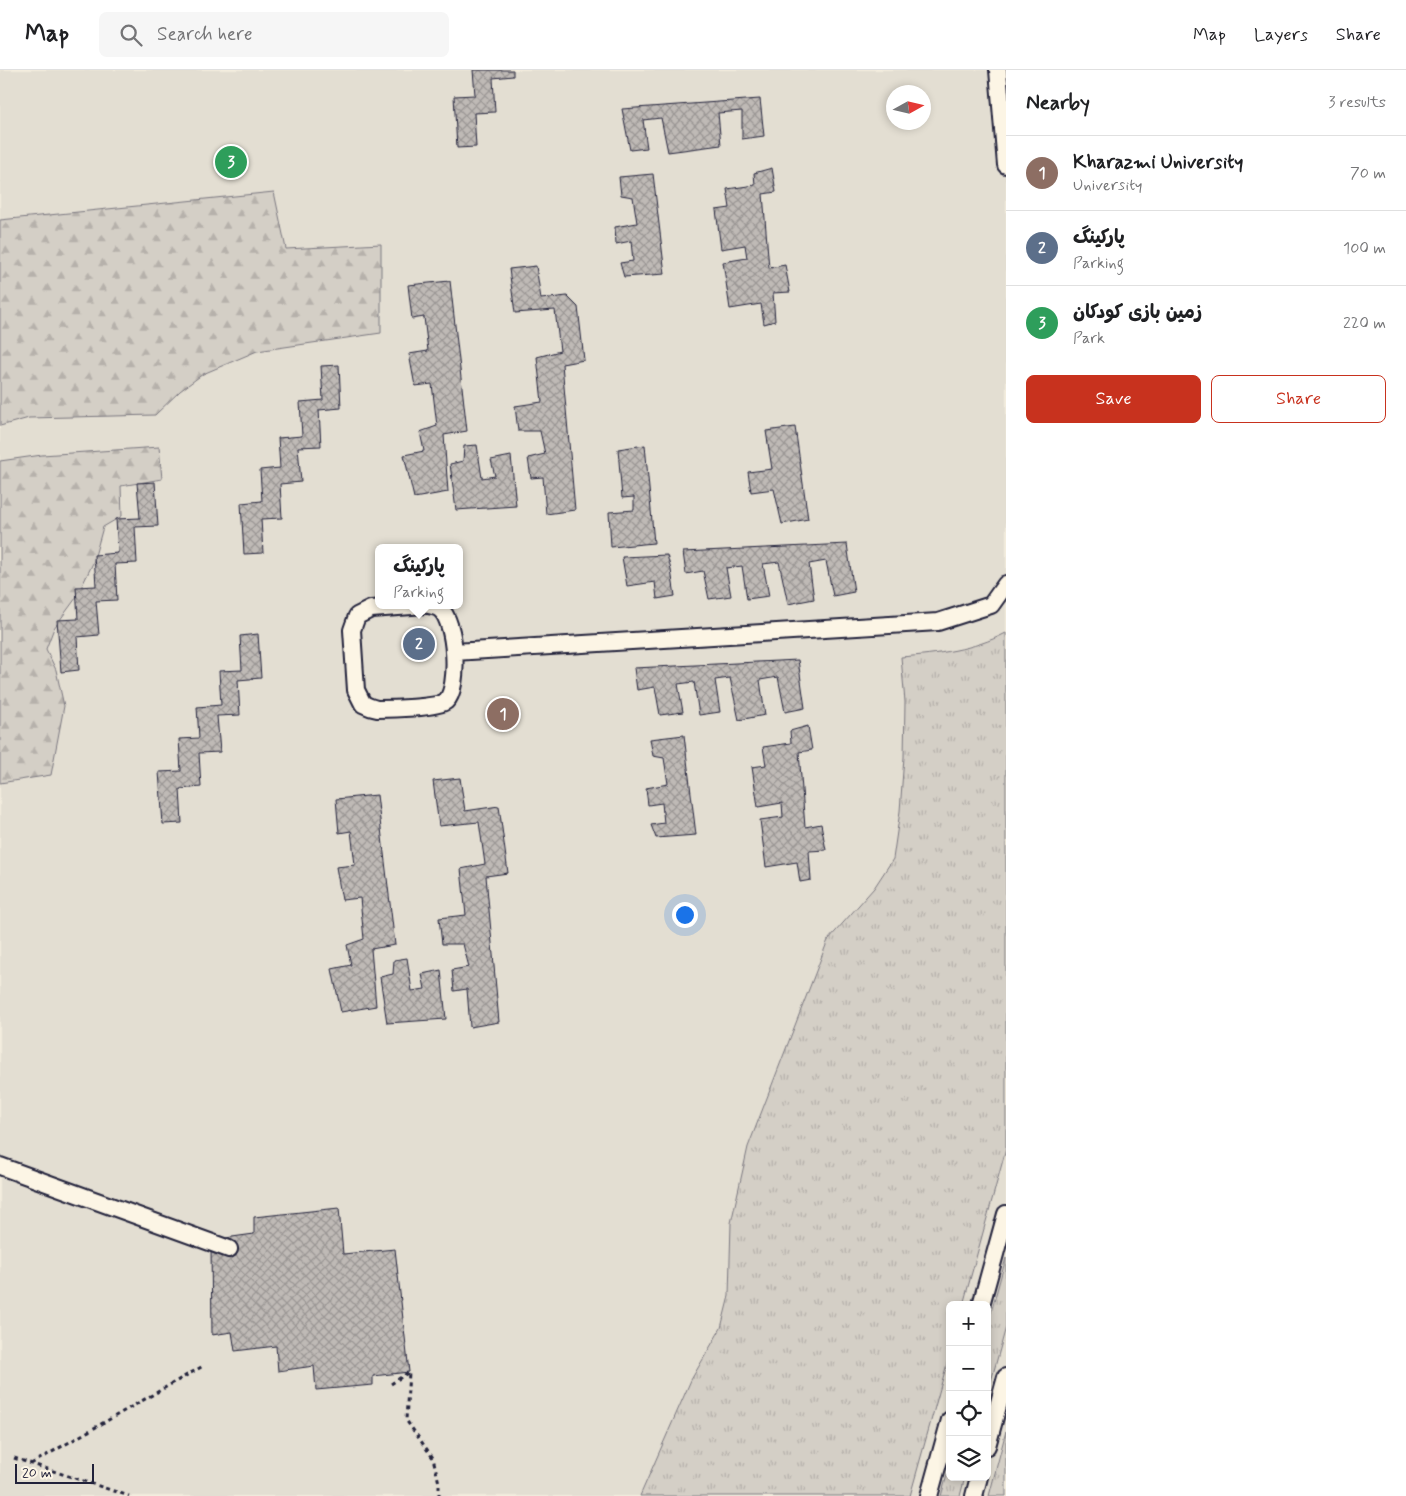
<!DOCTYPE html>
<meta charset="utf-8">
<style>
body{margin:0;font-family:Mynerve,"Playpen Sans Arabic",sans-serif;background:#f6f6f6;color:#202124}
.controls{position:absolute;right:15px;bottom:15px;display:grid;overflow:hidden;border-radius:8px;box-shadow:0 2px 8px #0003}
.controls button{width:45px;height:45px;display:grid;place-items:center;padding:0;border:0;border-bottom:1px solid #e0e0e0;background:#fff;color:#202124;font:25px sans-serif}
.compass{position:absolute;left:886px;top:15px;width:45px;height:45px;border-radius:50%;background:#fff;box-shadow:0 2px 8px #0003;rotate:82deg}
.scale{position:absolute;left:15px;bottom:12px;width:79px;box-sizing:border-box;padding-left:5px;border:2px solid #22223b;border-top:0;font-size:14px;line-height:18px;white-space:nowrap;color:#22223b;-webkit-text-stroke:4px #fcf5e5;paint-order:stroke}
.you{position:absolute;left:684px;top:844px;width:18px;height:18px;margin:-12px;border:4px solid #fff;border-radius:50%;background:#1a73e8;box-shadow:0 0 0 8px #1a73e833}
.badge{display:grid;place-items:center;width:32px;height:32px;border-radius:50%;background:#c8321e;color:#fff;font-size:16px;font-weight:700}
.pin{position:absolute;translate:-50% -50%;border:2px solid #fff;box-shadow:0 1px 5px #0006}
.popup{position:absolute;left:375px;top:474px;width:88px;height:65px;box-sizing:border-box;display:grid;place-content:center;border-radius:8px;background:#fff;filter:drop-shadow(0 1px 4px #0005);font-size:16px;white-space:nowrap;color:#757577}
.popup b{font-size:19px;color:#202124}
.popup::after{content:'';position:absolute;left:50%;top:100%;margin-left:-10px;border:10px solid transparent;border-top-color:#fff}
.list{margin:0;padding:0;list-style:none}
h2{display:flex;justify-content:space-between;align-items:center;height:65px;margin:0;padding:0 20px;font-size:21px}
h2 small{font-size:16px;font-weight:400;color:#757577}
.list li{display:grid;grid-template-columns:32px 1fr auto;gap:15px;align-items:center;box-sizing:border-box;height:75px;padding:0 20px;border-top:1px solid #e0e0e0}
.list b{display:block;font-size:19px;white-space:nowrap}
.list p{margin:0;font-size:16px;white-space:nowrap;color:#757577}
.list em{font-size:16px;font-style:normal;color:#757577}
.actions{display:flex;gap:10px;padding:15px 20px}
.actions a{flex:1;padding:11px 0;border:1px solid #c8321e;border-radius:8px;text-align:center;font-size:18px;color:#c8321e}
.actions .main{background:#c8321e;color:#fff}
.icon{flex:none;width:28px;height:28px;fill:none;stroke:currentColor;stroke-width:2;stroke-linecap:round;stroke-linejoin:round}
.map{position:relative;flex:none;width:1006px;height:1426px;overflow:hidden}
header{display:flex;align-items:center;gap:30px;box-sizing:border-box;height:70px;padding:0 25px;background:#fff;border-bottom:1px solid #e0e0e0}
header strong{font-size:24px}
nav{display:flex;gap:28px;margin-inline-start:auto;font-size:18px}
.search{width:350px;height:45px;background:#f6f6f6;display:flex;align-items:center;gap:12px;box-sizing:border-box;padding:0 18px;border-radius:8px;color:#757577;font-size:19px}
main{display:flex}
aside{flex:1;background:#fff}
.map>svg:first-child{display:block}
.built{fill:#e3ded2;fill-rule:evenodd}
.grass{fill:url(#grass-tufts);stroke:#7b7880}
.forest{fill:url(#forest-firs);stroke:#7b7880}
.building{fill:url(#building-cross-hatch);stroke:#22223b}
.lines{fill:none;stroke-linecap:round;stroke-linejoin:round}
.service-casing{stroke:#22223b;stroke-width:20}
.path{stroke:#22223b;stroke-width:3;stroke-dasharray:4 4;stroke-linecap:butt}
.service{stroke:#fcf5e5;stroke-width:16}
</style>
<header>
<strong>Map</strong>
<div class="search"><svg class="icon" aria-label="search" viewBox="0 0 24 24"><circle cx="10" cy="10" r="6"/><path d="M15 15l6 6"/></svg>Search here</div>
<nav><a>Map</a><a>Layers</a><a>Share</a></nav>
</header>
<main>
<div class="map">
<svg width="1006" height="1426" viewBox="0 0 1006 1426">
<defs>
<pattern id="grass-tufts" width="24" height="20" patternUnits="userSpaceOnUse" patternTransform="scale(1.25)"><rect width="24" height="20" fill="#d4cfc6"/><path d="M3 7l-1-3M5 7V3M7 7l1-3M15 17l-1-3M17 17v-4M19 17l1-3" fill="none" stroke="#b6b1ab"/></pattern>
<pattern id="forest-firs" width="22" height="20" patternUnits="userSpaceOnUse" patternTransform="scale(1.25)"><rect width="22" height="20" fill="#d4cfc6"/><path d="M5 1l3.5 6h-7zM16 11l3.5 6h-7z" fill="#b6b1ab"/></pattern>
<pattern id="building-cross-hatch" width="8" height="8" patternUnits="userSpaceOnUse" patternTransform="scale(1.25)"><rect width="8" height="8" fill="#bfbab6"/><path d="M0 0l8 8M0 8l8-8" fill="none" stroke="#9b9795"/></pattern>
</defs>
<rect width="100%" height="100%" fill="#f3edde"/>
<filter id="ink" filterUnits="userSpaceOnUse"><feTurbulence type="fractalNoise" baseFrequency=".02" numOctaves="2"/><feDisplacementMap in="SourceGraphic" scale="10" xChannelSelector="R" yChannelSelector="G"/><feConvolveMatrix kernelMatrix="1 2 1 2 8 2 1 2 1" color-interpolation-filters="sRGB"/></filter>
<g filter="url(#ink)">
<path class="built" d="M0,0H1006V1426H0ZM894,22H924V52H894ZM379,478H459V535H379ZM950,1235H987V1407H950Z"/>
<path class="grass" d="M1006,563V1079L963,1235H950V1283L910,1426H640L691,1310L721,1258L729,1226L731,1153L748,1077L828,870L874,818L893,789L900,741L904,687L905,632L901,587C938,584 973,580 1006,563Z
M1006,1188V1257L987,1326V1257Z
M1006,1361V1426H989Z
M950,1395V1407H965L960,1426H941Z"/>
<path class="forest" d="M274,122L286,179L381,174V263L257,281L203,304L180,321L155,345L29,348L0,356V150Z
M159,377L162,409L121,416L122,446L103,457L93,493L76,528L54,558L46,579L56,600L64,636L51,705L0,713V391L42,385Z"/>
<path class="building" d="M473,0H513V6L493,8L495,42L474,43L476,77L457,78L454,26L475,25Z
M760,29L764,66L742,69V41L718,43L721,75L668,82L661,48L643,50L647,78L630,80L622,39Z
M772,98L776,122L763,124L769,198L785,195L790,222L773,223L775,251L764,254L761,234L730,239L723,192L747,188L745,175L721,179L716,140L730,138L727,119L755,115L754,103Z
M653,104L665,204L624,207L620,193L633,191L631,171L616,174L615,157L637,153L633,127L621,125L619,107Z
M536,196L541,229L567,226L578,237L584,290L562,294L575,440L546,444L543,407L531,408L528,388L545,384L540,361H518L515,336L542,332L537,287L560,281L555,240L515,243L509,199Z
M450,211L467,361L444,365L448,422L414,428L404,385L424,381L420,362L437,356L432,314L415,316L409,284L428,281L424,247L412,249L408,215Z
M339,295L341,338L319,340L321,376L298,377L301,412L280,414L282,448L261,449L263,483L244,484L241,433L262,431L260,400L280,398L278,368L302,366L300,332L323,330L321,296Z
M795,357L808,449L782,454L774,419L751,422L748,402L772,399L766,361Z
M477,375L482,408L495,406L491,390L511,386L516,436L456,440L450,394L463,391L464,376Z
M645,375L654,473L611,477L609,442L634,440V427L622,428L618,379Z
M155,412L158,456L135,457L137,493L115,494L117,530L96,531L99,565L77,567L79,600L61,602L57,550L78,549L76,517L96,516L94,485L118,483L116,449L140,448L137,413Z
M847,474L854,522L833,526L826,491L809,494L814,529L788,534L779,492L763,494L769,526L747,529L742,496L726,498L731,526L709,529L703,501L686,504L683,482Z
M667,485L671,500L675,526L657,529L655,512L627,516L622,487Z
M258,564L261,608L238,610L240,645L217,646L220,682L199,683L201,717L180,719L182,753L163,754L159,702L181,701L179,669L199,668L197,637L221,635L219,601L242,600L240,566Z
M798,590L805,638L785,642L778,607L760,610L765,645L739,650L730,608L715,610L720,642L699,645L694,612L678,614L683,642L660,645L655,617L637,620L634,598Z
M808,656L812,680L799,682L805,757L821,754L826,780L809,781L811,810L800,812L797,792L766,797L760,750L783,747L782,733L758,737L752,697L766,695L763,677L791,673L790,661Z
M684,665L696,765L656,768L651,755L664,753L662,733L648,735L646,718L668,714L664,688L653,686L650,669Z
M460,708L465,741L499,736L508,803L486,806L499,952L470,957L467,919L454,921L452,900L469,897L463,874H442L439,848L466,845L461,799L485,794L479,752L439,756L433,711Z
M377,725L395,875L371,879L376,936L341,942L332,899L351,895L347,875L364,869L360,828L342,830L336,797L355,795L351,761L339,763L336,729Z
M407,888L412,921L425,919L422,904L441,900L446,949L387,953L380,907L393,904L394,890Z
M339,1138L343,1184L395,1179L409,1302L373,1306V1315L316,1320L314,1296L278,1301L276,1276L235,1281L232,1262L212,1265L211,1178L225,1168L254,1164V1147Z"/>
<g class="lines">
<defs>
<path id="service" d="M998,0L1006,95
M425,535L371,539L357,546L352,560L356,620L363,634C367,636 372,638 377,639C390,639 438,638 446,631C460,618 456,551 440,539C438,537 432,536 429,535
M454,582L938,552L991,535L1006,514
M0,1096L229,1179
M981,1235L1006,1144
M987,1376L1006,1307
M929,1426L950,1350
M974,1426L979,1407"/>
</defs>
<use href="#service" class="service-casing"/>
<path class="path" d="M391,1314L409,1302L406,1350L433,1388L439,1413V1426
M14,1388L129,1426
M31,1394L203,1296"/>
<use href="#service" class="service"/>
</g>
</g>
</svg>
<div class="controls">
<button>+</button>
<button>−</button>
<button><svg class="icon" aria-label="locate" viewBox="0 0 24 24"><circle cx="12" cy="12" r="6"/><path d="M12 2v4M12 18v4M2 12h4M18 12h4"/></svg></button>
<button><svg class="icon" aria-label="layers" viewBox="0 0 24 24"><path d="M12 4l9 5-9 5-9-5zM3 14l9 5 9-5"/></svg></button>
</div>
<svg class="compass" viewBox="-18 -18 36 36"><path d="M0-13l5 13h-10z" fill="#e53935"/><path d="M0 13l5-13h-10z" fill="#757577"/></svg>
<div class="scale">20 m</div>
<div class="you"></div>
<div class="pin badge" style="left:503px;top:644px;background:#8d6e63">1</div>
<div class="pin badge" style="left:419px;top:574px;background:#5c6f8a">2</div>
<div class="popup"><b>پارکینگ</b>Parking</div>
<div class="pin badge" style="left:231px;top:92px;background:#2e9e5b">3</div>
</div>
<aside>
<h2>Nearby<small>3 results</small></h2>
<ul class="list">
<li><span class="badge" style="background:#8d6e63">1</span><div><b>Kharazmi University</b><p>University</p></div><em>70 m</em></li>
<li><span class="badge" style="background:#5c6f8a">2</span><div><b>پارکینگ</b><p>Parking</p></div><em>100 m</em></li>
<li><span class="badge" style="background:#2e9e5b">3</span><div><b>زمین بازی کودکان</b><p>Park</p></div><em>220 m</em></li>
</ul>
<div class="actions"><a class="main">Save</a><a>Share</a></div>
</aside>
</main>
